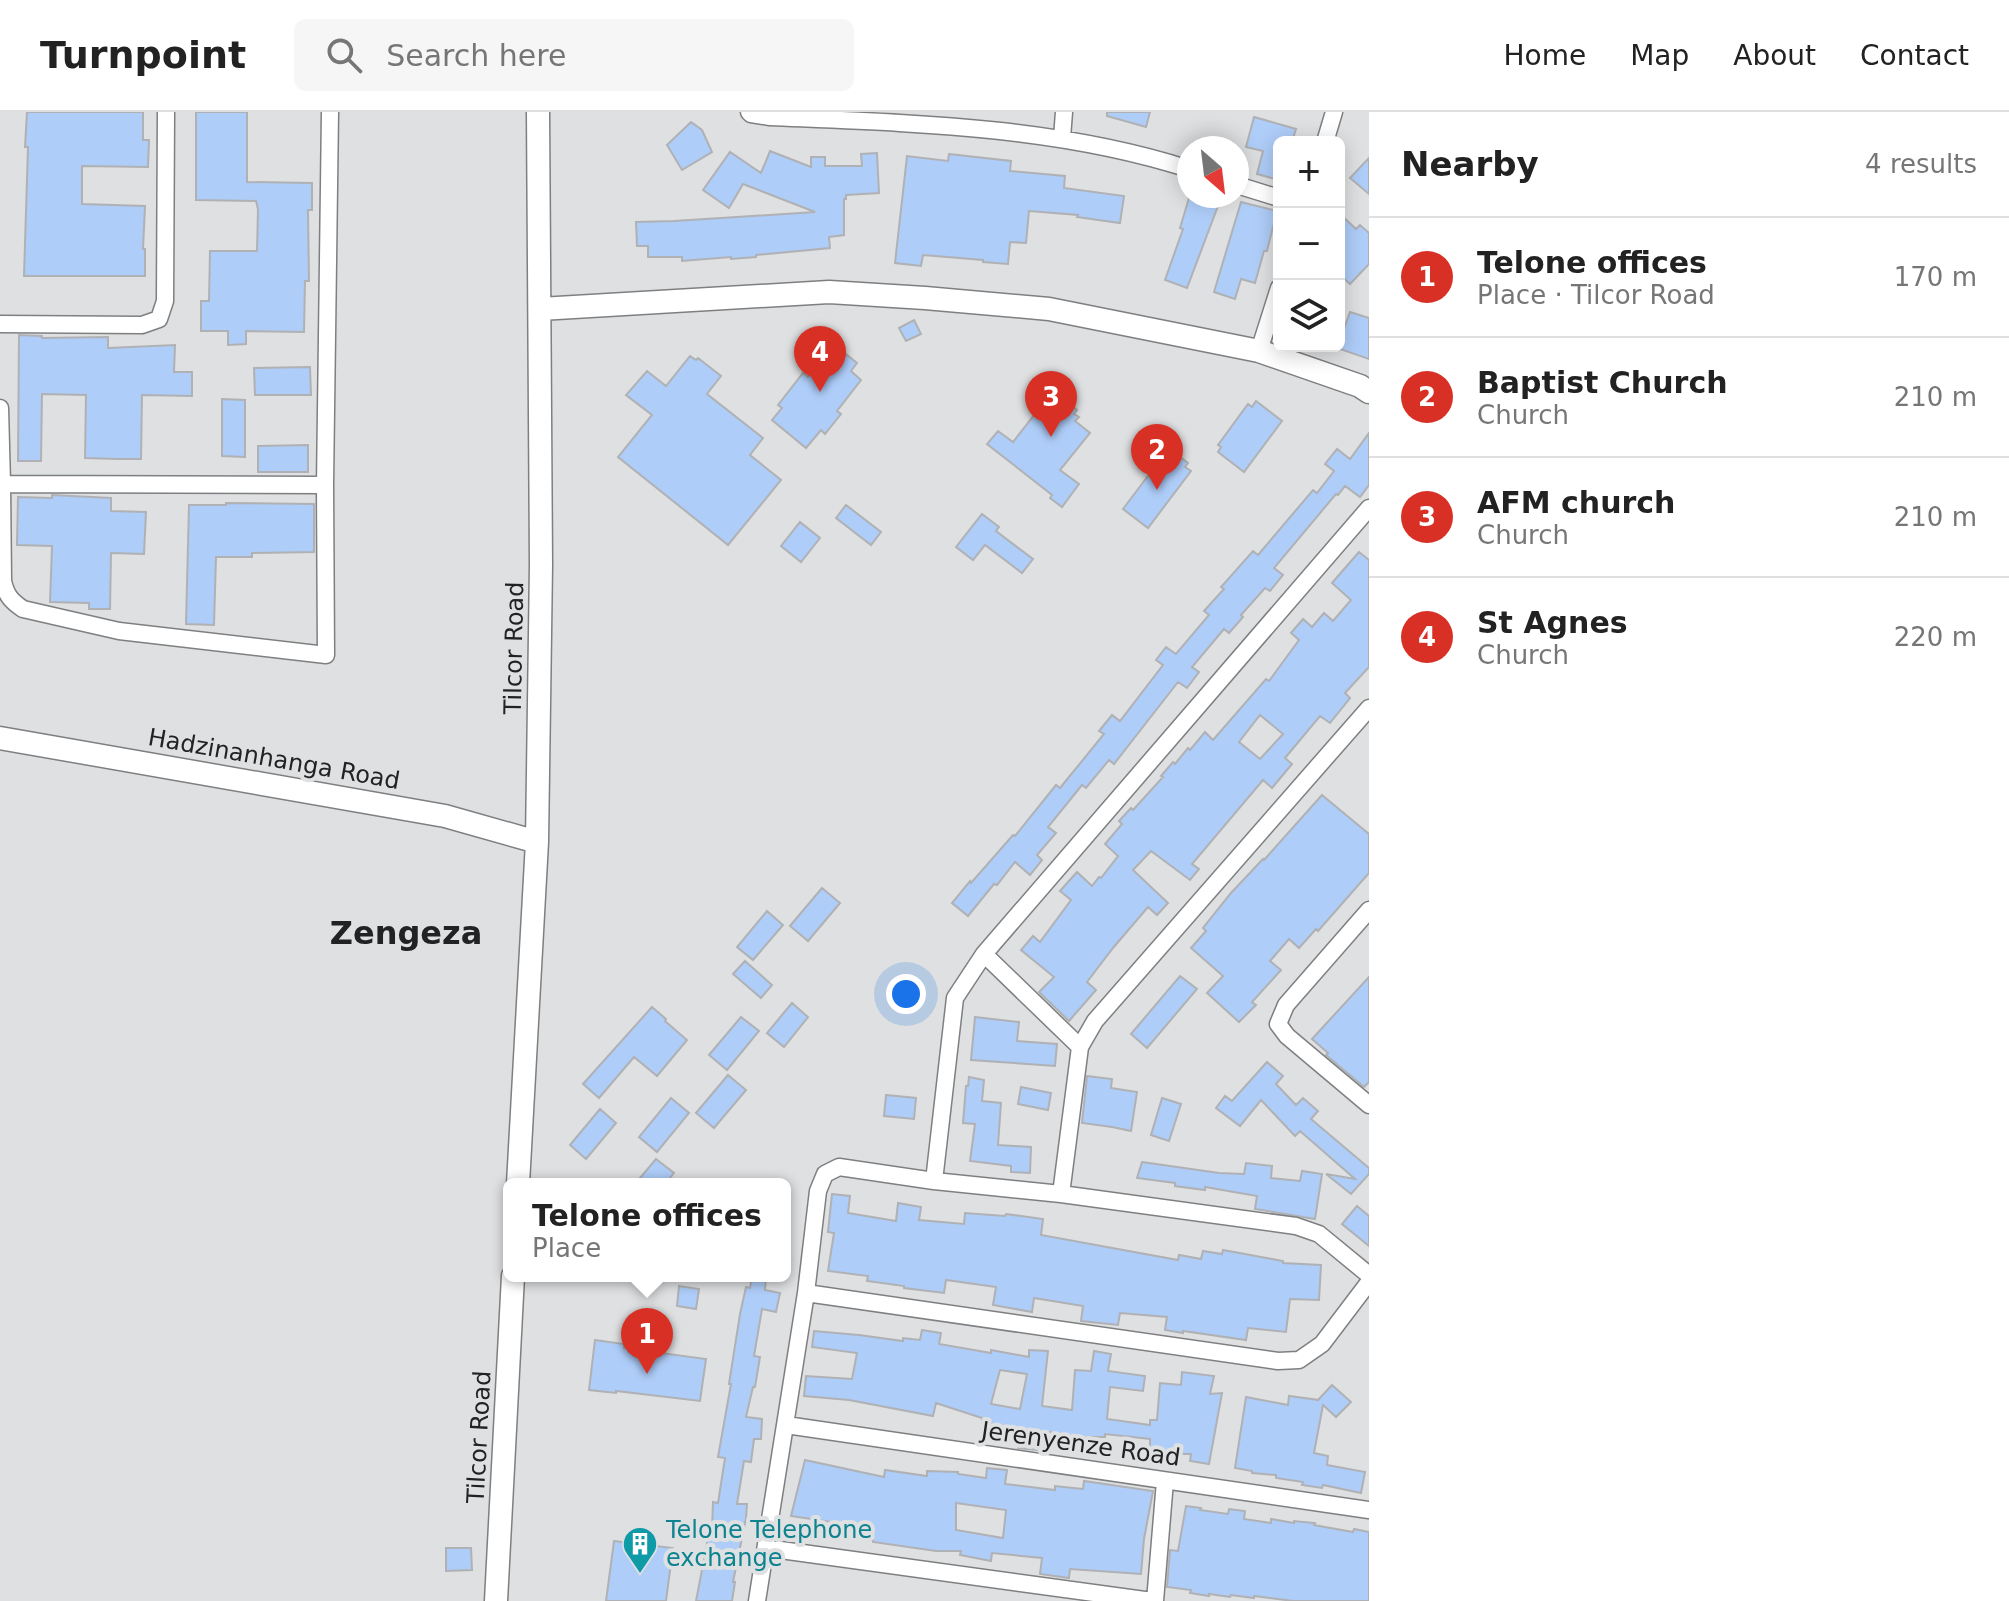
<!DOCTYPE html>
<meta charset="utf-8">
<style>
body{margin:0;font-family:"DejaVu Sans",sans-serif;background:#f6f6f6;color:#222}
.controls{position:absolute;right:24px;top:24px;display:grid;overflow:hidden;border-radius:12px;box-shadow:0 4px 20px #0003}
.controls button{width:72px;height:72px;display:grid;place-items:center;padding:0;border:0;border-bottom:2px solid #e0e0e0;background:#fff;color:#222;font:40px sans-serif}
.compass{position:absolute;left:1177px;top:24px;width:72px;height:72px;border-radius:50%;background:#fff;box-shadow:0 4px 20px #0003;rotate:152deg}
.you{position:absolute;left:906px;top:882px;width:28px;height:28px;margin:-20px;border:6px solid #fff;border-radius:50%;background:#1a73e8;box-shadow:0 0 0 12px #1a73e833}
.badge{display:grid;place-items:center;width:52px;height:52px;border-radius:50%;background:#d93025;color:#fff;font-size:26px;font-weight:700}
.pin{position:absolute;translate:-50% -66px;filter:drop-shadow(0 2px 4px #0008)}
.pin::after{content:'';position:absolute;top:42px;width:28px;height:24px;background:inherit;clip-path:polygon(0 0,100% 0,50% 100%)}
.popup{position:absolute;left:503px;top:1066px;width:288px;height:104px;box-sizing:border-box;display:grid;place-content:center;border-radius:12px;background:#fff;filter:drop-shadow(0 2px 6px #0005);font-size:26px;white-space:nowrap;color:#767676}
.popup b{font-size:30px;color:#222}
.popup::after{content:'';position:absolute;left:50%;top:100%;margin-left:-16px;border:16px solid transparent;border-top-color:#fff}
.list{margin:0;padding:0;list-style:none}
h2{display:flex;justify-content:space-between;align-items:center;height:104px;margin:0;padding:0 32px;font-size:34px}
h2 small{font-size:26px;font-weight:400;color:#767676}
.list li{display:grid;grid-template-columns:52px 1fr auto;gap:24px;align-items:center;box-sizing:border-box;height:120px;padding:0 32px;border-top:2px solid #e0e0e0}
.list b{display:block;font-size:30px;white-space:nowrap}
.list p{margin:0;font-size:26px;white-space:nowrap;color:#767676}
.list em{font-size:26px;font-style:normal;color:#767676}
.icon{flex:none;width:44px;height:44px;fill:none;stroke:currentColor;stroke-width:2;stroke-linecap:round;stroke-linejoin:round}
.map{position:relative;flex:none;width:1369px;height:1489px;overflow:hidden}
header{display:flex;align-items:center;gap:48px;box-sizing:border-box;height:112px;padding:0 40px;background:#fff;border-bottom:2px solid #e0e0e0}
header strong{font-size:38px}
nav{display:flex;gap:44px;margin-inline-start:auto;font-size:28px}
.search{width:560px;height:72px;background:#f6f6f6;display:flex;align-items:center;gap:20px;box-sizing:border-box;padding:0 28px;border-radius:12px;color:#767676;font-size:30px}
main{display:flex}
aside{flex:1;background:#fff}
.map>svg:first-child{display:block}
.building{fill:#aecdf8;stroke:#b0b1b4;stroke-width:2;fill-rule:evenodd}
.lines{fill:none;stroke-linecap:round;stroke-linejoin:round}
.street-casing{stroke:#7e7f81;stroke-width:19}
.secondary-casing{stroke:#7e7f81;stroke-width:25}
.street{stroke:#fff;stroke-width:16}
.secondary{stroke:#fff;stroke-width:22}
.labels{text-anchor:middle;stroke-width:8;stroke-linejoin:round;paint-order:stroke}
.street-label{font-size:24px;fill:#212223;stroke:#dee0e2}
.culture-label{font-size:24px;fill:#0d838f;stroke:#dee0e2;text-anchor:start}
.district-label{font-size:32px;font-weight:bold;fill:#212223;stroke:#dee0e2}
</style>
<header>
<strong>Turnpoint</strong>
<div class="search"><svg class="icon" aria-label="search" viewBox="0 0 24 24"><circle cx="10" cy="10" r="6"/><path d="M15 15l6 6"/></svg>Search here</div>
<nav><a>Home</a><a>Map</a><a>About</a><a>Contact</a></nav>
</header>
<main>
<div class="map">
<svg width="1369" height="1489" viewBox="0 0 1369 1489">
<rect width="100%" height="100%" fill="#dee0e2"/>
<path class="building" d="M27,0H143V28H149L148,55L82,54V92L145,94L143,137H145V164H24L28,35H25Z
M196,0H247V70L312,71V98H308L309,169H305L304,220L246,219V232L228,233V219H201V189H209L210,139H257L258,97L256,89L196,88Z
M1107,0H1150L1146,15L1107,4Z
M1254,5L1296,17L1292,30H1279V68L1257,62L1263,39L1246,35Z
M691,10L702,18L712,40L682,58L667,33Z
M770,39L811,55V45H825V54H862L861,42L877,41L879,81L846,83V87H844V123L829,125L830,136L756,143V145L731,147V145L682,149V145H648V134H637L636,110L674,109L815,100L743,72L729,96L703,78L730,40L761,61Z
M949,42L1011,49L1010,59L1065,64L1064,76L1124,84L1120,111L1077,105L1078,103L1029,99L1026,131L1010,130L1008,152L983,150V148L923,143L921,154L895,151L907,44L948,49Z
M1369,46V82L1350,66Z
M1189,86L1218,94L1187,176L1165,168L1183,117L1180,116Z
M1241,90L1277,99L1267,139H1264L1255,171L1241,167L1235,187L1214,180Z
M1339,101L1356,117L1360,113L1369,121V152L1350,172L1339,162Z
M1350,200L1369,206V247L1337,236Z
M914,208L921,222L906,229L899,216Z
M19,223L42,224V226L108,225V236L175,233L174,260H192V284L142,283L141,347H118L85,346L86,283L42,282L41,349H18Z
M842,239L857,251L851,259L861,268L837,299L841,302L825,322L821,318L806,336L772,308L782,296L778,293L803,261L808,265L827,240L836,247Z
M690,244L696,248L698,246L721,264L707,282L763,326L750,343L781,368L728,433L618,345L652,303L626,283L647,259L666,274Z
M310,255L311,283H255L254,256Z
M1050,283L1058,289L1061,285L1077,298L1074,302L1079,305L1075,309L1090,321L1060,358L1079,372L1062,395L1050,386L1052,383L987,332L998,319L1013,330Z
M222,287L245,288V345L222,344Z
M1256,289L1282,309L1244,360L1218,340L1221,335L1218,333L1248,292L1252,295Z
M1369,321V373L1360,385L1345,374L1338,383L1336,382L1274,456L1283,463L1270,479L1265,476L1241,503L1243,505L1229,521L1224,517L1192,555L1199,560L1187,576L1178,570L1114,652L1109,648L1086,676L1082,673L1048,715L1056,721L1037,743L1042,748L1030,763L1015,750L997,773L994,772L968,804L952,791L970,769L971,771L1013,723L1015,724L1056,673L1060,676L1104,622L1099,619L1112,603L1120,609L1163,553L1156,548L1166,535L1176,542L1209,503L1204,499L1224,477L1221,475L1253,439L1258,443L1313,378L1317,381L1334,359L1325,352L1337,337L1350,347Z
M308,333V360H258V334Z
M1166,340L1174,345L1176,342L1188,351L1185,355L1191,359L1148,416L1123,397Z
M52,383L111,386V399L146,400L144,442L111,441L110,497H89V491L50,490L52,434L17,433L18,385L52,386Z
M226,391L314,392V440L252,441V445H216L214,513L186,512L189,393H226Z
M846,393L881,420L871,433L836,406Z
M982,402L999,415L996,419L1033,447L1022,461L985,433L973,448L956,435Z
M800,410L820,426L801,450L781,434Z
M1359,440L1369,448V555L1345,581L1350,586L1330,611L1320,604L1285,646L1292,652L1272,676L1263,668L1192,752L1199,757L1190,768L1151,739L1133,758L1168,791L1157,803L1148,795L1113,836L1087,870L1096,878L1069,909L1039,880L1054,865L1021,838L1033,824L1040,830L1071,788L1060,779L1077,760L1092,774L1099,765L1101,766L1118,744L1105,732L1122,712L1119,709L1131,696L1133,698L1163,665L1161,664L1173,650L1175,652L1188,636L1190,638L1205,620L1213,628L1266,567L1269,569L1299,528L1291,521L1303,507L1312,515L1324,501L1333,509L1351,488L1332,471ZM1260,603L1283,622L1260,647L1239,630Z
M1322,683L1369,722V761L1318,819L1316,817L1299,836L1289,827L1270,849L1281,858L1252,890L1256,893L1239,910L1207,881L1223,864L1191,836L1206,819L1203,816L1231,781L1263,747L1264,748Z
M822,776L840,791L808,829L790,814Z
M767,799L783,813L753,848L737,835Z
M745,849L772,873L761,886L733,862Z
M1180,864L1197,877L1147,936L1131,922Z
M1369,865V970L1364,975L1326,943L1328,941L1312,927Z
M792,891L808,905L784,935L767,921Z
M652,895L666,907L665,909L687,928L657,964L634,945L599,986L583,972Z
M741,905L759,919L727,958L709,943Z
M975,905L1019,910L1017,929L1057,932L1055,954L971,948Z
M1267,950L1283,964L1276,972L1296,993L1303,986L1318,999L1311,1007L1369,1056V1062L1351,1082L1326,1062L1355,1067L1300,1019L1295,1024L1261,988L1240,1014L1216,996L1225,984L1232,989Z
M728,963L746,978L714,1016L696,1001Z
M1087,964L1112,967L1111,976L1137,980L1131,1019L1112,1015L1082,1011Z
M969,965L984,968L982,989L1001,991L998,1033L1031,1035L1030,1061L1011,1060V1054L970,1049L975,1012L963,1011L966,974H968Z
M1021,975L1051,981L1048,998L1018,992Z
M886,983L916,986L914,1007L884,1004Z
M671,986L689,1001L657,1040L639,1025Z
M1162,986L1181,992L1169,1029L1151,1023Z
M600,997L616,1011L586,1047L570,1033Z
M656,1047L674,1061L665,1072H635Z
M1142,1050L1219,1061L1244,1062L1246,1051L1272,1054L1271,1066L1300,1069L1302,1059L1322,1062L1315,1107L1255,1097L1257,1084L1205,1075V1078L1175,1074V1071L1137,1066Z
M832,1082L850,1084L848,1101L896,1109L898,1091L921,1095L919,1108L964,1112L965,1101L1005,1104L1006,1102L1043,1107L1041,1123L1178,1148L1179,1143L1201,1147L1203,1139L1222,1142L1223,1138L1283,1149V1151L1321,1153L1319,1188L1290,1187L1286,1220L1248,1216L1246,1228L1183,1219V1221L1165,1218L1167,1205L1120,1201L1118,1213L1081,1209L1083,1194L1034,1186L1032,1200L993,1193L996,1175L946,1168L944,1181L904,1176V1174L867,1169L868,1164L828,1159L834,1121L828,1120Z
M1357,1094L1369,1104V1134L1342,1112Z
M752,1164H766L765,1178L780,1181L776,1200L762,1197L754,1244L760,1245L755,1275H753L746,1305L762,1307L761,1327H754L751,1350L744,1349L737,1392H747L746,1406L733,1470H735L732,1489H696L707,1432V1416L712,1417L713,1390L718,1391L725,1346L718,1345L731,1272H729L740,1202L746,1175L750,1176Z
M679,1174L699,1177L696,1197L677,1194Z
M922,1218L941,1221L939,1232L991,1241V1238L1029,1245V1238L1048,1239L1042,1294L1072,1298L1075,1258L1091,1259L1094,1239L1111,1242L1108,1259L1145,1264L1143,1279L1110,1275L1107,1307L1150,1313V1308H1157L1160,1271L1181,1273L1182,1260L1214,1264L1210,1282L1222,1281L1209,1352L1190,1349L1191,1342H1150V1327L1105,1322V1325H1082L1041,1319L1037,1338L1018,1336L1020,1321L1016,1320V1316L982,1310V1306L936,1291L933,1304L849,1288L804,1284L806,1264L852,1267L857,1241L812,1235L814,1219L859,1223L903,1229V1226L920,1228ZM1000,1258L1027,1262L1020,1297L991,1292Z
M595,1228L624,1232V1236L706,1247L700,1289L616,1279V1281L589,1278Z
M1332,1273L1351,1290L1336,1305L1323,1293L1314,1341L1328,1344L1327,1353L1365,1360L1361,1381L1323,1373L1322,1376L1302,1373L1303,1370L1276,1366V1363L1252,1361V1359L1235,1356L1246,1285L1288,1293L1289,1284L1319,1288H1318Z
M805,1348L884,1365L885,1358L927,1364V1359L958,1360V1362L986,1366L987,1356L1007,1358L1005,1372L1055,1378V1374L1083,1377L1084,1369L1153,1379L1144,1427L1141,1462L1070,1457L1069,1466L1040,1462L1042,1446L992,1441L991,1449L960,1443L961,1439H936L873,1430V1428L852,1425L853,1419L830,1416L831,1410L791,1404ZM956,1391L1006,1398L1003,1426L956,1418Z
M1186,1394L1201,1396L1200,1398L1228,1402L1229,1397L1245,1399L1244,1407L1271,1411V1407L1294,1411V1409L1315,1411L1314,1413L1353,1420L1354,1417L1369,1420V1489H1293L1254,1484V1486L1231,1483L1230,1485L1209,1482V1484L1190,1481L1191,1478L1167,1475L1170,1438L1178,1439Z
M614,1429L673,1436L666,1489H606Z
M446,1436H471L472,1458L446,1459Z"/>
<g class="lines">
<defs>
<path id="street" d="M749,0L751,2L770,5C909,11 1056,14 1189,57
M1062,26L1064,0
M1325,30L1334,0
M1237,73L1279,86
M0,212L142,213L159,207L165,189L166,0
M1259,239L1279,176
M0,296L2,372L325,373
M2,372L3,469C6,483 11,489 23,497L119,519L326,543L325,373L330,0
M1369,798L1286,893L1278,912L1287,924L1369,993
M984,842L1080,935
M934,1069L955,886L984,842L1369,396
M1061,1082L1080,935L1095,909L1369,596
M806,1181L1278,1249L1299,1248L1322,1232L1369,1170
M786,1313L1369,1398
M766,1436L1152,1489
M757,1489L806,1181L818,1079L825,1062L839,1055L934,1069L1061,1082L1296,1114L1319,1122L1369,1163
M1155,1489L1165,1369"/>
<path id="secondary" d="M540,197L829,180L925,186L1049,197L1259,239L1360,274L1369,280
M0,626L445,704L537,730
M518,1072L537,730L541,452L538,0
M496,1489L513,1164"/>
</defs>
<use href="#street" class="street-casing"/>
<use href="#secondary" class="secondary-casing"/>
<use href="#street" class="street"/>
<use href="#secondary" class="secondary"/>
</g>
<defs>
<symbol id="building-pin" viewBox="-11 -11 22 30"><path d="M0 17L-7.5 6A9.5 9.5 0 1 1 7.5 6Z" fill="#0f9aa8" stroke="#dee0e2"/><path d="M-4-6H4V6H1V3H-1V6H-4ZM-2.5-4.3h1.7v1.8h-1.7ZM.8-4.3h1.7v1.8H.8ZM-2.5-1h1.7V.8h-1.7ZM.8-1h1.7V.8H.8Z" fill="#fff"/></symbol>
</defs>
<g fill-rule="evenodd">
<use href="#building-pin" x="620" y="1412" width="40" height="54"/>
</g>
<g class="labels">
<g class="street-label">
<text transform="translate(514 536) rotate(-89)" y="8">Tilcor Road</text>
<text transform="translate(274 647) rotate(10)" y="8">Hadzinanhanga Road</text>
<text transform="translate(479 1325) rotate(-87)" y="8">Tilcor Road</text>
<text transform="translate(1081 1332) rotate(8)" y="8">Jerenyenze Road</text>
</g>
<g class="culture-label">
<text x="666" y="1426">Telone Telephone<tspan x="666" dy="28">exchange</tspan></text>
</g>
<g class="district-label">
<text x="406" y="832">Zengeza</text>
</g>
</g>
</svg>
<div class="controls">
<button>+</button>
<button>−</button>
<button><svg class="icon" aria-label="layers" viewBox="0 0 24 24"><path d="M12 4l9 5-9 5-9-5zM3 14l9 5 9-5"/></svg></button>
</div>
<svg class="compass" viewBox="-18 -18 36 36"><path d="M0-13l5 13h-10z" fill="#e53935"/><path d="M0 13l5-13h-10z" fill="#767676"/></svg>
<div class="you"></div>
<div class="pin badge" style="left:647px;top:1262px">1</div>
<div class="popup"><b>Telone offices</b>Place</div>
<div class="pin badge" style="left:1157px;top:378px">2</div>
<div class="pin badge" style="left:1051px;top:325px">3</div>
<div class="pin badge" style="left:820px;top:280px">4</div>
</div>
<aside>
<h2>Nearby<small>4 results</small></h2>
<ul class="list">
<li><span class="badge">1</span><div><b>Telone offices</b><p>Place · Tilcor Road</p></div><em>170 m</em></li>
<li><span class="badge">2</span><div><b>Baptist Church</b><p>Church</p></div><em>210 m</em></li>
<li><span class="badge">3</span><div><b>AFM church</b><p>Church</p></div><em>210 m</em></li>
<li><span class="badge">4</span><div><b>St Agnes</b><p>Church</p></div><em>220 m</em></li>
</ul>
</aside>
</main>
